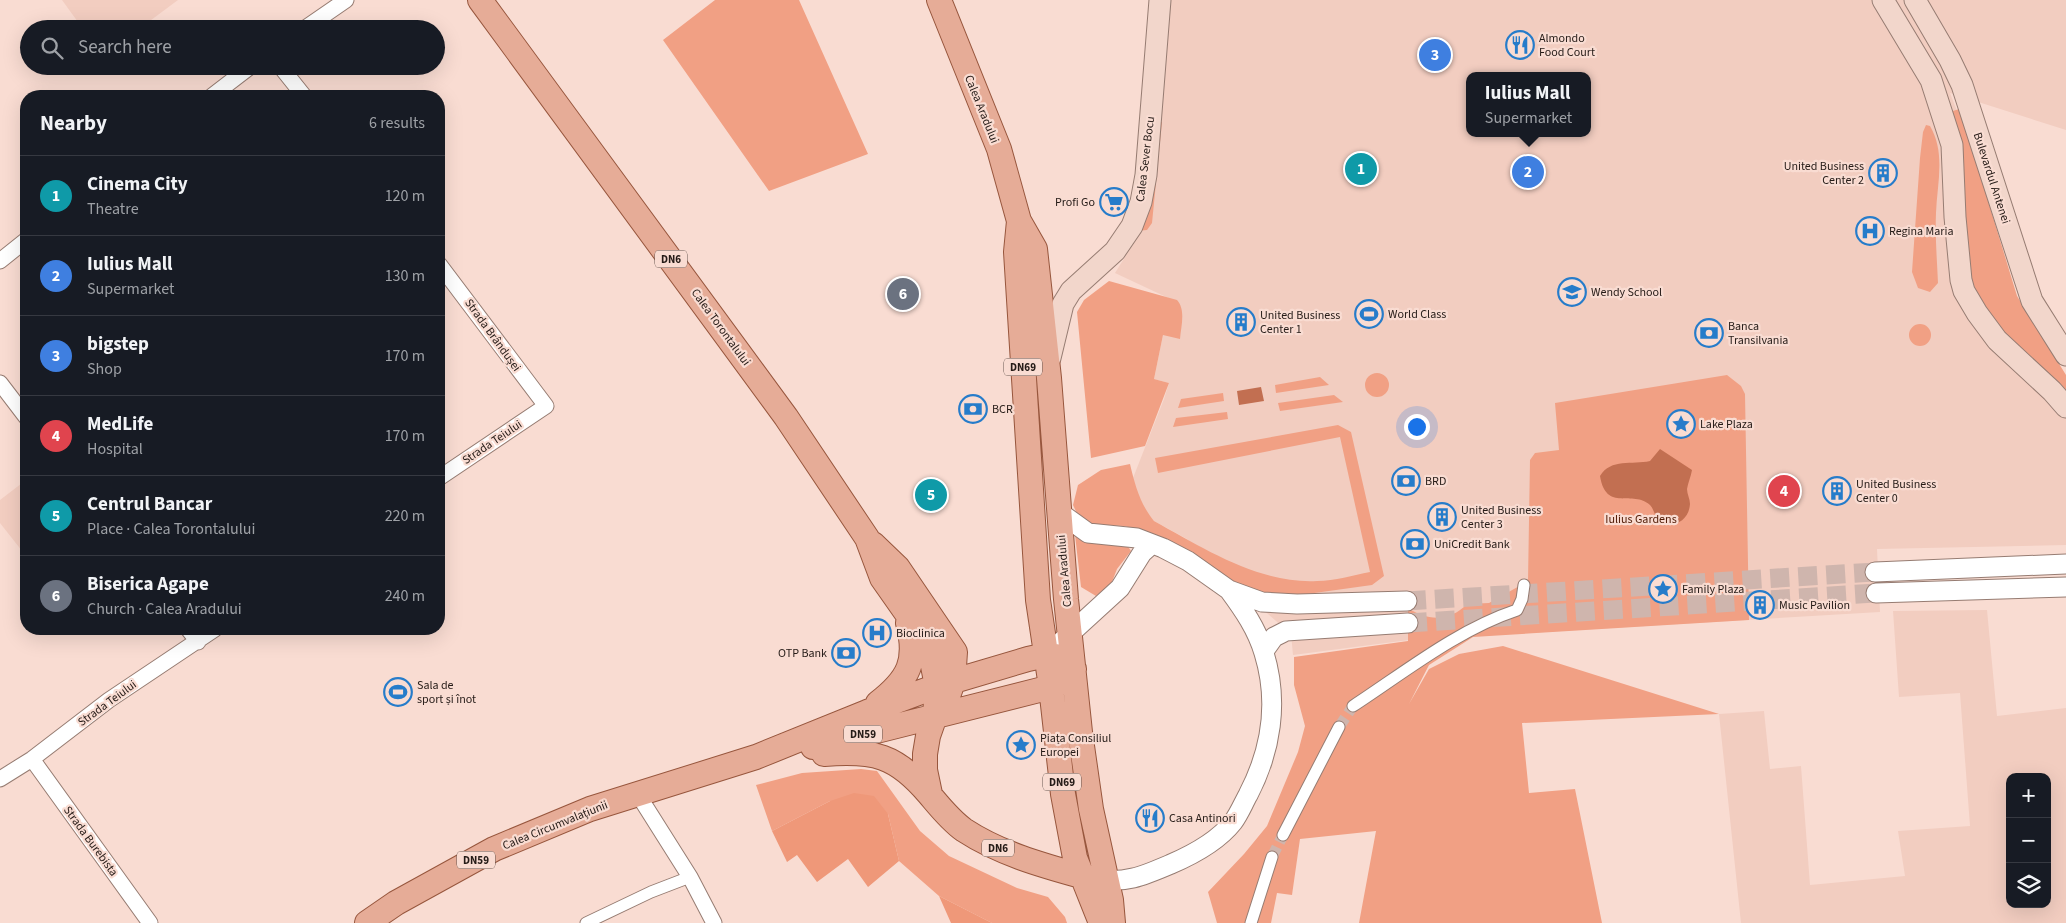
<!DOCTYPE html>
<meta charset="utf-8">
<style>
body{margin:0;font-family:"Source Sans 3",sans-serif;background:#20242c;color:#f1f3f6}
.controls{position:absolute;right:15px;bottom:15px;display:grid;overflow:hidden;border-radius:10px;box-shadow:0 5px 20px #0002}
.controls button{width:45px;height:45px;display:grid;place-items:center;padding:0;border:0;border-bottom:1px solid #363941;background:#171b24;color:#f1f3f6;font:25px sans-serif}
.you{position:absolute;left:1416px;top:426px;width:18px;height:18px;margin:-12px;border:4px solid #fff;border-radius:50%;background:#1a73e8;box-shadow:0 0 0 8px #1a73e833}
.badge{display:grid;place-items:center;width:32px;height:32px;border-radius:50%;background:#ea580c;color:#fff;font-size:16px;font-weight:700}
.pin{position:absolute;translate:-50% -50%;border:2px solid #fff;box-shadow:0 1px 5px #0006}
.popup{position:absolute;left:1466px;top:72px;width:125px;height:65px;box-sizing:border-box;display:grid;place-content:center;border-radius:10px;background:#171b24;filter:drop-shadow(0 1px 4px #0005);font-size:16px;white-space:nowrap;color:#9ea1a6}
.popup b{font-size:19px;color:#f1f3f6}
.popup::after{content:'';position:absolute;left:50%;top:100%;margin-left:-10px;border:10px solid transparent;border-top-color:#171b24}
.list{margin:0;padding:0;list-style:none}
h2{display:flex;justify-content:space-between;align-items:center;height:65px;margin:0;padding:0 20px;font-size:21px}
h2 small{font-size:16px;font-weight:400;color:#9ea1a6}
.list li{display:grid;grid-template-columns:32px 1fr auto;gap:15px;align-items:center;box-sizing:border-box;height:80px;padding:0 20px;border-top:1px solid #363941}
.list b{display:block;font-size:19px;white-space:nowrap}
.list p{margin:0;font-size:16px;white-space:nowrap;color:#9ea1a6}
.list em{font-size:16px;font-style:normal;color:#9ea1a6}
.icon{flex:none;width:28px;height:28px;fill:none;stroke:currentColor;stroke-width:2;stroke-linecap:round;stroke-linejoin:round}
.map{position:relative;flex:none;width:2066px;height:923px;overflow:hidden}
.search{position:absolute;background:#171b24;box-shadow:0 5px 20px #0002;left:20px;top:20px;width:425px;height:55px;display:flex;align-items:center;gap:12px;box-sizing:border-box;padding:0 18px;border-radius:28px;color:#9ea1a6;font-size:19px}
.panel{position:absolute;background:#171b24;box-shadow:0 5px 20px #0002;left:20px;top:90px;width:425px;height:545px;border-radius:20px}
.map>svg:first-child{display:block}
.built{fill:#f2cdc0;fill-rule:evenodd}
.green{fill:#f1a084}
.forest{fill:#ef9879}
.water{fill:#c26f51}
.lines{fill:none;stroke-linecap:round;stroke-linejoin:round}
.pedestrian-tunnel{stroke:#cfb5ad;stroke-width:11;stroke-dasharray:11 5.5;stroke-linecap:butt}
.tertiary-tunnel{stroke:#cfb5ad;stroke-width:19;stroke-dasharray:19 9;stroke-linecap:butt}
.pedestrian-casing{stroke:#967c72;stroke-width:13}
.minor-casing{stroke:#967c72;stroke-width:17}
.tertiary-casing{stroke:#967c72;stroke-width:21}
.secondary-casing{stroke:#967c72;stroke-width:23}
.primary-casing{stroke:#97563d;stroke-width:26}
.pedestrian{stroke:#fff;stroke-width:11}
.minor{stroke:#fff;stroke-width:15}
.tertiary{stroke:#fff;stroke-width:19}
.secondary{stroke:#f2d6cb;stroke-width:21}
.primary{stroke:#e6ac97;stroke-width:24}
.labels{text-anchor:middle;stroke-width:4.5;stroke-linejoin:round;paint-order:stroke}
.shield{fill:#f9dcd2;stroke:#65554f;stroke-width:1}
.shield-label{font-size:11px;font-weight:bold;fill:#251b17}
.poi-label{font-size:12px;fill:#251b17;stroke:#f9dcd2;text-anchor:start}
.street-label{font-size:12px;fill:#251b17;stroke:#f9dcd2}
.park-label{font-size:12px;fill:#501b05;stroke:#f9dcd2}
</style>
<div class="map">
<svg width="2066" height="923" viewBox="0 0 2066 923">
<rect width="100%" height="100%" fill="#f9dcd2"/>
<path class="built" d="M62,0H178L139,29H83Z
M1163,0H2066V130L1950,93L1976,160L2001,253L2028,325L2066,391V545L1877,549L1880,612L1409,640L1293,655L1291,634L1225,577L1187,539L1154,521L1145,510L1137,492L1133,478L1164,399L1169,383L1154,379L1163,335L1179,303L1115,273L1125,257L1131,241ZM1469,76H1587V133H1469Z
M26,480V556L0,523V500Z
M1987,610L1997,716L2066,708V923H1741L1719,714L1764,711L1770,769L1801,766L1810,885L1905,876L1898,831L1970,826L1960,693L1899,697L1893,611ZM2010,777H2047V904H2010Z"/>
<path class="green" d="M715,0H799L868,154L769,191L663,40Z
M1962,108L1979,171L2017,296L2066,375V395L2003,338L1972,289L1947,113Z
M1156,121L1162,122L1152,223L1147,230L1136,231Z
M1926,125L1930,126C1946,153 1937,184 1936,213C1935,237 1937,260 1938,283L1930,292L1918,288L1912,272L1920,158L1923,132Z
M1109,281L1177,300C1186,310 1181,326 1180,339L1163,335L1154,379L1169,383L1145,446L1091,458L1077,312L1084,300Z
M1909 335a11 11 0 1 1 22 0a11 11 0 1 1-22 0Z
M1365 385a12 12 0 1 1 24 0a12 12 0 1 1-24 0Z
M1727,375L1741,386L1745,394L1749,620L1473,637L1429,665L1409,704L1429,669L1459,654L1503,646L1719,714L1522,723L1529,793L1575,789L1602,923H1359L1376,831L1300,839L1292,895L1277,893L1271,923H1217L1208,892L1244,854L1267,826L1298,752L1305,726L1294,685V657L1408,641V608C1427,621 1450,622 1467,604L1489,603L1528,581L1530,460L1535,453L1559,450L1555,403Z
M1320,377L1329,385L1276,393L1275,385Z
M1223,393L1224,401L1178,408L1181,399Z
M1334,395L1343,402L1280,411L1278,403Z
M1227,412L1228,419L1173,427L1176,418Z
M1338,425L1351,432L1384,576L1372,585L1300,595H1269L1244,588L1179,549L1149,534L1125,526L1095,525L1080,520L1073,505L1078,485L1101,470L1130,464C1135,485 1140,504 1154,521C1203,548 1259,584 1317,581C1335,581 1353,575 1370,572L1340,437L1158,473L1155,458Z
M1075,535L1127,545L1131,551L1117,569L1110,587L1096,596L1081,587Z
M861,769L877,771L920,831L949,856L1017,888L1048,897L1065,917L1067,923H992L939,896L899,861L888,814L830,801L772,831L756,785L802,773Z"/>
<path class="forest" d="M854,793L874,796L888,814L899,861L868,887L848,859L817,882L797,855L787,862L772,831L830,801Z
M939,896L992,923H951Z"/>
<path class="water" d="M1261,387L1264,401L1239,405L1237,391Z
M1660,449L1692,470C1691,476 1688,483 1687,489C1687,494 1690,499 1690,504C1689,521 1673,529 1659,522C1655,517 1654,509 1650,505C1633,489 1606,513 1600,476C1611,458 1632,465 1650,461Z"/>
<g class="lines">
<path class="pedestrian-tunnel" d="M1339,727L1353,706
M1272,857L1283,835"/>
<path class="tertiary-tunnel" d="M1407,601L1875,572
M1408,623L1876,593"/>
<defs>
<path id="pedestrian" d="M1353,706C1405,672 1457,630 1517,610L1522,599L1524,585
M1283,835L1339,727
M586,923L651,892L690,877
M1251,923L1272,857"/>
<path id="minor" d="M304,29L346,0
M280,66L304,96
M212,96L251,66
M0,261L26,240
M439,264L546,406L439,478
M0,383L26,417
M188,629L198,642
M32,759L150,923
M0,779L32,759L109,700L215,629
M637,793L690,877L714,923"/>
<path id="tertiary" d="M1059,512L1088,533L1137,538L1163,548L1188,561L1229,590L1262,602L1297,604L1407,601
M1875,572L2066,564
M1876,593L2066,587
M1062,641L1120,588L1142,553L1152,544
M1264,651L1274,637L1286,631L1408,623
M1094,879C1125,884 1143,876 1171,864C1192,855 1218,841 1233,822C1239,814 1243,804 1248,795C1271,751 1279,702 1264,653C1257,629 1243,609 1229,590"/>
<path id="secondary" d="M1883,0L1931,80L1952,145L1955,217L1961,280L1964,291L1977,313L1997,340L2052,391L2066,407
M1915,0L1950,60L1962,85L2032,301L2066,355
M1050,358L1063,304L1071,291L1115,251L1132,226L1141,202L1146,175L1160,0"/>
<path id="primary" d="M480,0L786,417L867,538L882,578L922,635L931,656L937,686L935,716L928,736L925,754V770L930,794
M939,0L999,149L1019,221L1035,249L1049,378L1066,599L1080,732L1091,809L1111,900L1113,923
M1019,221L1016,252L1038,600L1051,687L1063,794L1075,858L1101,923
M873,544L898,568L955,652L953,682L948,696
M878,703C909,679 918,661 908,623
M813,747L1051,687L1066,680
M824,754C874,750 896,755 929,794C940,807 950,820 964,830C999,853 1041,865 1081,876
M367,923L396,903L494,849L590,809L756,757L867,712L937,686L1028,659L1046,655L1055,656L1067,660L1074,669"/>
</defs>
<use href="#pedestrian" class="pedestrian-casing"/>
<use href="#minor" class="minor-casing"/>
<use href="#tertiary" class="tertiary-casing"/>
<use href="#secondary" class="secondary-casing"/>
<use href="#primary" class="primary-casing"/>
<use href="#pedestrian" class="pedestrian"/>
<use href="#minor" class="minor"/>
<use href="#tertiary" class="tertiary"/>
<use href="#secondary" class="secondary"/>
<use href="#primary" class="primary"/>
</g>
<defs>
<symbol id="restaurant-ring" viewBox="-11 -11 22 22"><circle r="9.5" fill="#f9dcd2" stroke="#267cca" stroke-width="1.5"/><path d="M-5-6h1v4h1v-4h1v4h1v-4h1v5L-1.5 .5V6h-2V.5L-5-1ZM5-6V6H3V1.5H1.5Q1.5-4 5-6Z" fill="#267cca"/></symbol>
<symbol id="building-ring" viewBox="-11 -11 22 22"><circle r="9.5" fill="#f9dcd2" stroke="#267cca" stroke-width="1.5"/><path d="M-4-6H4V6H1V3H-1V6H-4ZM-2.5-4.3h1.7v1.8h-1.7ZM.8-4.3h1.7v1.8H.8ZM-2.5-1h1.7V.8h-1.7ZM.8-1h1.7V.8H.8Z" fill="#267cca"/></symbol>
<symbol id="supermarket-ring" viewBox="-11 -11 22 22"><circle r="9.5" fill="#f9dcd2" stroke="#267cca" stroke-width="1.5"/><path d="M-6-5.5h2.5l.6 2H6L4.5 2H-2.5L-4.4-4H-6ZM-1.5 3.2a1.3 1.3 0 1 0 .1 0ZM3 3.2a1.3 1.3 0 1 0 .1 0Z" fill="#267cca"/></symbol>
<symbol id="hospital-ring" viewBox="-11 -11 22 22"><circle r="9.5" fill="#f9dcd2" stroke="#267cca" stroke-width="1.5"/><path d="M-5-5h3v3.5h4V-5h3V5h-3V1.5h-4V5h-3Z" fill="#267cca"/></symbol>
<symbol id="school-ring" viewBox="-11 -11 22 22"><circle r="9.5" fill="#f9dcd2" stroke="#267cca" stroke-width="1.5"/><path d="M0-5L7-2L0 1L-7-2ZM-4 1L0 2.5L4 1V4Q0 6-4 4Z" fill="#267cca"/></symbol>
<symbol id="stadium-ring" viewBox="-11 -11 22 22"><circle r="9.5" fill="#f9dcd2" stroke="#267cca" stroke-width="1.5"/><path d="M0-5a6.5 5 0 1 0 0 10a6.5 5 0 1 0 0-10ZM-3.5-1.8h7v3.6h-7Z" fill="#267cca"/></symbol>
<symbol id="bank-ring" viewBox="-11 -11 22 22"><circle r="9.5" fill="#f9dcd2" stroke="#267cca" stroke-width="1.5"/><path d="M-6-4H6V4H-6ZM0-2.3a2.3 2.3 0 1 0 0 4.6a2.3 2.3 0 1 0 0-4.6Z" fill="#267cca"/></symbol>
<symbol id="sight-ring" viewBox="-11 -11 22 22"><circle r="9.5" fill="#f9dcd2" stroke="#267cca" stroke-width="1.5"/><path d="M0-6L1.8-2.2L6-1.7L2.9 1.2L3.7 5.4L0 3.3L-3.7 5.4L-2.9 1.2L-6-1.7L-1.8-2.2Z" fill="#267cca"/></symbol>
</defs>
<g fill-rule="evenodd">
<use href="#restaurant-ring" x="1504" y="29" width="32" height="32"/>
<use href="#building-ring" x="1867" y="157" width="32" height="32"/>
<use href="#supermarket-ring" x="1098" y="186" width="32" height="32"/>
<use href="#hospital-ring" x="1854" y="215" width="32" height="32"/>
<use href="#school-ring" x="1556" y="276" width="32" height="32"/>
<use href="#stadium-ring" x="1353" y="298" width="32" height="32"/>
<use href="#building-ring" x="1225" y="306" width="32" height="32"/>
<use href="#bank-ring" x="1693" y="317" width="32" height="32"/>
<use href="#bank-ring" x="957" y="393" width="32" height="32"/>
<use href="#sight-ring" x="1665" y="408" width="32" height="32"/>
<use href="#bank-ring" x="1390" y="465" width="32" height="32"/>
<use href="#building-ring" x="1821" y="475" width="32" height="32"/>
<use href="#building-ring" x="1426" y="501" width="32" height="32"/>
<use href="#bank-ring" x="1399" y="528" width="32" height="32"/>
<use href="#sight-ring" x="1647" y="573" width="32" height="32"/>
<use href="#building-ring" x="1744" y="589" width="32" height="32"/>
<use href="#hospital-ring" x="861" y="617" width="32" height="32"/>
<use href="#bank-ring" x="830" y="637" width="32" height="32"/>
<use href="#stadium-ring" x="382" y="676" width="32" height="32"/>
<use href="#sight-ring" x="1005" y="729" width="32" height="32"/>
<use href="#restaurant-ring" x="1134" y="802" width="32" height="32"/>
</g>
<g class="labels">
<g class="shield">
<rect x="655" y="250.5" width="32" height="17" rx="4"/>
<rect x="1004" y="358.5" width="38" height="17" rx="4"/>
<rect x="844" y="725.5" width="38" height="17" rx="4"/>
<rect x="1043" y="773.5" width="38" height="17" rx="4"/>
<rect x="982" y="839.5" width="32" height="17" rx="4"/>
<rect x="457" y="851.5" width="38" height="17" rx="4"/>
</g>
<g class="shield-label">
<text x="671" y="263">DN6</text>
<text x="1023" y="371">DN69</text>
<text x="863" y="738">DN59</text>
<text x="1062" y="786">DN69</text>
<text x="998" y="852">DN6</text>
<text x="476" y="864">DN59</text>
</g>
<g class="poi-label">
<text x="1539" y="42">Almondo<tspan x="1539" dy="14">Food Court</tspan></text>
<text x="1864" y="170" text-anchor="end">United Business<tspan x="1864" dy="14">Center 2</tspan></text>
<text x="1095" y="206" text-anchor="end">Profi Go</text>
<text x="1889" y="235">Regina Maria</text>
<text x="1591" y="296">Wendy School</text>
<text x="1388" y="318">World Class</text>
<text x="1260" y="319">United Business<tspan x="1260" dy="14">Center 1</tspan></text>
<text x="1728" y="330">Banca<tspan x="1728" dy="14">Transilvania</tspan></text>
<text x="992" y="413">BCR</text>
<text x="1700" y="428">Lake Plaza</text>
<text x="1425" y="485">BRD</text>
<text x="1856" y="488">United Business<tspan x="1856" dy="14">Center 0</tspan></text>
<text x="1461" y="514">United Business<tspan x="1461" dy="14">Center 3</tspan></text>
<text x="1434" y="548">UniCredit Bank</text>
<text x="1682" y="593">Family Plaza</text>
<text x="1779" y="609">Music Pavilion</text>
<text x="896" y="637">Bioclinica</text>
<text x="827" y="657" text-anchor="end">OTP Bank</text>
<text x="417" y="689">Sala de<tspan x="417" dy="14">sport și înot</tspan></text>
<text x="1040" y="742">Piața Consiliul<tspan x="1040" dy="14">Europei</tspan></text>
<text x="1169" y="822">Casa Antinori</text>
</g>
<g class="street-label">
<text transform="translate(982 109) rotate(68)" y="4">Calea Aradului</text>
<text transform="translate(1145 159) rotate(-83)" y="4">Calea Sever Bocu</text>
<text transform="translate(1992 178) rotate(72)" y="4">Bulevardul Antenei</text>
<text transform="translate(721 327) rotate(54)" y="4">Calea Torontalului</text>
<text transform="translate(493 335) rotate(54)" y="4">Strada Brândușei</text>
<text transform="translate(492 442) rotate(-34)" y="4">Strada Teiului</text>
<text transform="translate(1064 571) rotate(-95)" y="4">Calea Aradului</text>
<text transform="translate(107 703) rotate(-36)" y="4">Strada Teiului</text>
<text transform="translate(555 825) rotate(-22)" y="4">Calea Circumvalațiunii</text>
<text transform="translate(91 841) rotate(54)" y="4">Strada Burebista</text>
</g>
<g class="park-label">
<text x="1641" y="523">Iulius Gardens</text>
</g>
</g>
</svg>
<div class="controls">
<button>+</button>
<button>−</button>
<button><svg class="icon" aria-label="layers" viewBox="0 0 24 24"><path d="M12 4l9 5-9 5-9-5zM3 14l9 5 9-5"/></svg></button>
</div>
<div class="you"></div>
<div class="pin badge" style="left:1361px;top:169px;background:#0f9aa8">1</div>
<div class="pin badge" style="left:1528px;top:172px;background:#3f7fe0">2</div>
<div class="popup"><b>Iulius Mall</b>Supermarket</div>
<div class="pin badge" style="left:1435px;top:55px;background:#3f7fe0">3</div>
<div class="pin badge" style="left:1784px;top:491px;background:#e0444e">4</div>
<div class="pin badge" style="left:931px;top:495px;background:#0f9aa8">5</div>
<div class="pin badge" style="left:903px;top:294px;background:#6b7280">6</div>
<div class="search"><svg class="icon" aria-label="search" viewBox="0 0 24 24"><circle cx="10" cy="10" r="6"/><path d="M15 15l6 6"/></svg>Search here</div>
<section class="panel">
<h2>Nearby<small>6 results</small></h2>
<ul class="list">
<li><span class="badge" style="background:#0f9aa8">1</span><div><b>Cinema City</b><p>Theatre</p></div><em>120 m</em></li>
<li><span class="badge" style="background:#3f7fe0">2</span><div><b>Iulius Mall</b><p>Supermarket</p></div><em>130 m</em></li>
<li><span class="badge" style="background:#3f7fe0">3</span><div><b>bigstep</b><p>Shop</p></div><em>170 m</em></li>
<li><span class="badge" style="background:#e0444e">4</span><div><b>MedLife</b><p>Hospital</p></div><em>170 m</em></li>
<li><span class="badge" style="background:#0f9aa8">5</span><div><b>Centrul Bancar</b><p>Place · Calea Torontalului</p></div><em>220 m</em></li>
<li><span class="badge" style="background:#6b7280">6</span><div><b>Biserica Agape</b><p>Church · Calea Aradului</p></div><em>240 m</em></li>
</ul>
</section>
</div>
